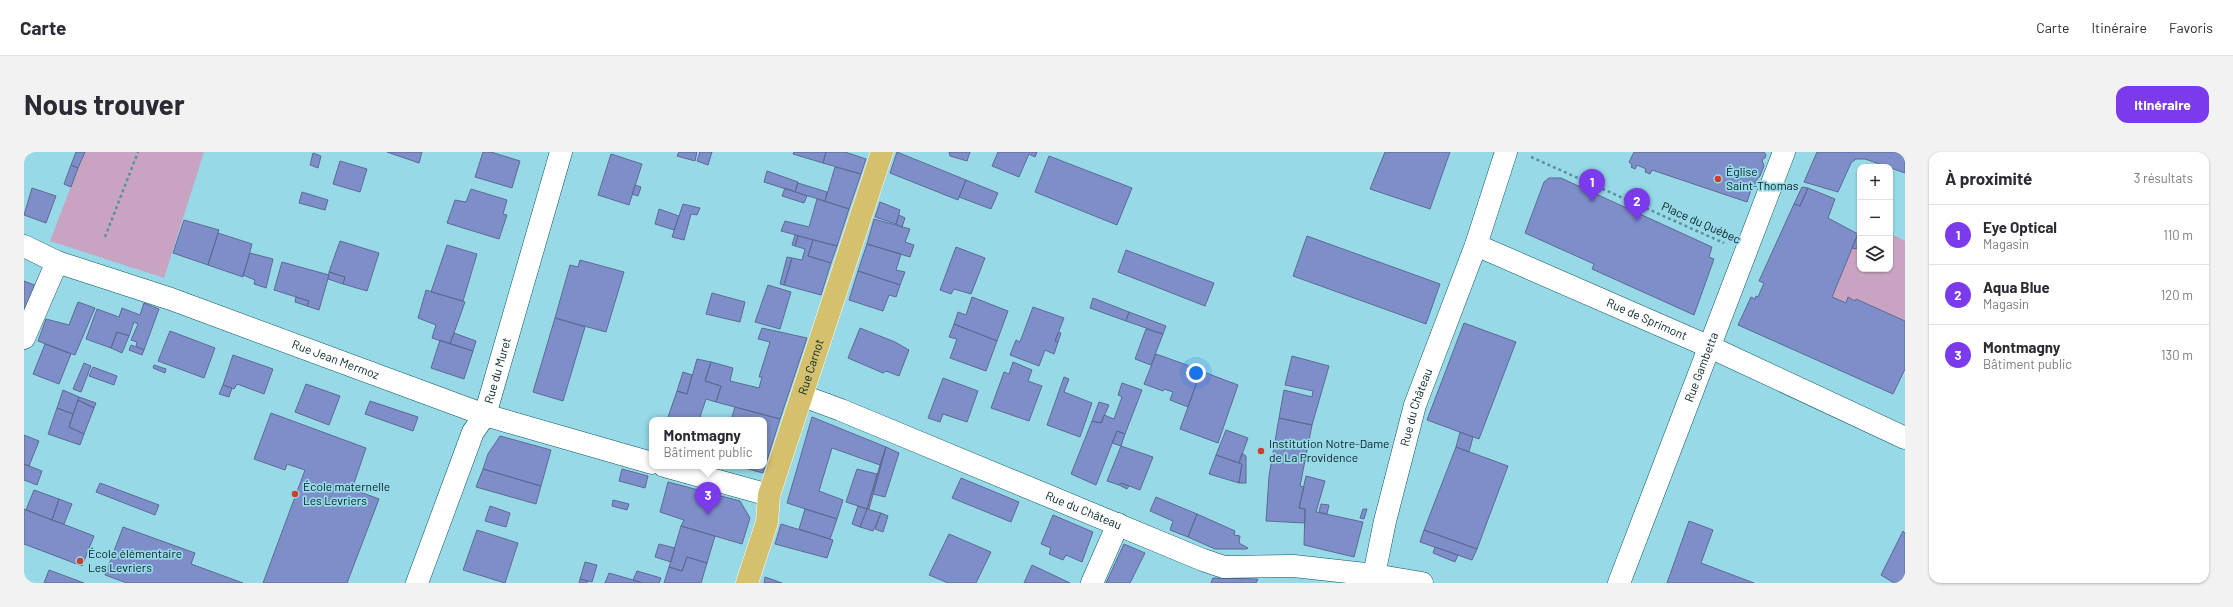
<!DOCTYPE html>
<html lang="fr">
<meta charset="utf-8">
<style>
body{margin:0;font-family:Barlow,sans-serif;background:#f2f2f3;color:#2b2b33}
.controls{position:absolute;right:12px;top:12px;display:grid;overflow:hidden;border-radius:8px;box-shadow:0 1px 3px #0004}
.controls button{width:36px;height:36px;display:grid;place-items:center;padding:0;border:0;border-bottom:1px solid #e1e1e2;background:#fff;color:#2b2b33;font:20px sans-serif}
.you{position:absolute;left:1172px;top:221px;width:14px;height:14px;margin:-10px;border:3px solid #fff;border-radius:50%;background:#1a73e8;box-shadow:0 0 0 6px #1a73e833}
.badge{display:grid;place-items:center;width:26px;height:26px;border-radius:50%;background:#7c3aed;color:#fff;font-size:13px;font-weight:700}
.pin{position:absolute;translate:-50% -33px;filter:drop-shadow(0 1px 2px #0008)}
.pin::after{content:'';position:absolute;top:21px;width:14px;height:12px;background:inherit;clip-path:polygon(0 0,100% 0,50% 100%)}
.popup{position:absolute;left:625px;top:265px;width:118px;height:52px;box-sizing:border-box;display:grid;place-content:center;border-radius:8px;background:#fff;filter:drop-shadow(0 1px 3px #0005);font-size:13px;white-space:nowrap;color:#7c7c81}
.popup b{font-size:15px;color:#2b2b33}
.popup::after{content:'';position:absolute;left:50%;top:100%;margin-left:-8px;border:8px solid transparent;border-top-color:#fff}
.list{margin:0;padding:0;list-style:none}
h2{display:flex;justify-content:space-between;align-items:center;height:52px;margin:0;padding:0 16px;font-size:17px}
h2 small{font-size:13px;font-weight:400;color:#7c7c81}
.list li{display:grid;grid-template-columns:26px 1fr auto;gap:12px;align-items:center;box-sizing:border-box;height:60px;padding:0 16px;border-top:1px solid #e1e1e2}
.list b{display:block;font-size:15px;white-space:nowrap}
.list p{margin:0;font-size:13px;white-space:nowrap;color:#7c7c81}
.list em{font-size:13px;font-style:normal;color:#7c7c81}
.icon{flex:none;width:22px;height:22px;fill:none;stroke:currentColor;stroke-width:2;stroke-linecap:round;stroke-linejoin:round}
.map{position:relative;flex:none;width:1881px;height:431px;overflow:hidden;border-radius:12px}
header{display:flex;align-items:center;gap:24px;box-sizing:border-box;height:56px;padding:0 20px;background:#fff;border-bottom:1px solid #e1e1e2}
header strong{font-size:19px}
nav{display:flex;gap:22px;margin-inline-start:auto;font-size:14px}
.intro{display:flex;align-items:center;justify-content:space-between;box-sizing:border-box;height:96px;padding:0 24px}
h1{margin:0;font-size:28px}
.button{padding:10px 18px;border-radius:12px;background:#7c3aed;color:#fff;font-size:14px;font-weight:700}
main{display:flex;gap:24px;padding:0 24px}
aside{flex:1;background:#fff;border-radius:12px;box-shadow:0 1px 3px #0004}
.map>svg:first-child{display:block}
.green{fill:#c8a4c2}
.building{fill:#7d8ec9;stroke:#5e6a95}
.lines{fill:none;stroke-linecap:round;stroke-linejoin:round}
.minor-casing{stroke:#085561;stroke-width:23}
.major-casing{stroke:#fff;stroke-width:23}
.path{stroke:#5d909b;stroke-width:2.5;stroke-dasharray:3 3;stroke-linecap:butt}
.minor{stroke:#fff;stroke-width:22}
.major{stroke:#d5c06d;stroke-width:22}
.poi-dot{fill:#ca3f29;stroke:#97d9e7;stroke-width:1.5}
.labels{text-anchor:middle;stroke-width:3.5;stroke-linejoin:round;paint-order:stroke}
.poi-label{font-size:12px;fill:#062227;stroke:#97d9e7;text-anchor:start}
.street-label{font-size:12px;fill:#062227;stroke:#97d9e7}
</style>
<header>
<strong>Carte</strong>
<nav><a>Carte</a><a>Itinéraire</a><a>Favoris</a></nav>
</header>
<div class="intro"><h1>Nous trouver</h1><a class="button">Itinéraire</a></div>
<main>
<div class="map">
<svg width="1881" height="431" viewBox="0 0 1881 431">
<rect width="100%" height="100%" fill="#97d9e7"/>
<path class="green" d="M60,0H180L140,126L26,89Z
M1866,81L1881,89V169L1832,147L1831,149L1824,146L1822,151L1808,145L1834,82L1836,83V117H1866Z"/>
<path class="building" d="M52,0H61L54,16L47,13Z
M363,0H398L395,11Z
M459,0H467L496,9L488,36L451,25Z
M655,0H673L671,9L653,4Z
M676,0H688L684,13L673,9Z
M770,0H802L799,11L769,2Z
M802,0H821L842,7L837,22L799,11Z
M873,0L942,28L934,48L866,21Z
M925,0H946L943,9L926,4Z
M974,0H1013L1011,5L1005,2L995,25L968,14Z
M1361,0H1426L1406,57L1346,37Z
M1610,0H1740L1742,3L1741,6L1738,8L1740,14L1736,24L1731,30V35H1728L1723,50L1628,18L1626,22L1621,20L1622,17L1613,13L1611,17L1607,15L1608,13L1605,10Z
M1793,0H1881V21L1841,7H1832L1827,11L1814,40L1780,30Z
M289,1L297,4L294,16L286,13Z
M587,2L618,12L605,53L574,43Z
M1025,4L1108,36L1093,73L1011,40Z
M316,9L343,17L336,40L309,32Z
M47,13L54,16L47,35L40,32Z
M811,15L837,22L825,57L801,49Z
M743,19L774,30L771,40L740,30Z
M1525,26H1537L1688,95L1685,105L1690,107L1670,163L1568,117L1570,112L1501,81L1520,30Z
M942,28L974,41L967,57L935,45Z
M774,31L803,40L801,49L771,40Z
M611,33L617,35L614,44L608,42Z
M1778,35L1784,36L1776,54L1770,52Z
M8,36L32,44L22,71L0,63Z
M761,36L783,44L780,51L758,44Z
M1784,36L1811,47L1804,66L1834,82L1808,145L1822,151L1824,145L1831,149L1832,147L1881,169V217L1869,242L1714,173L1727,145L1731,147L1732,144L1734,145L1740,131L1735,129L1770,52L1776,54Z
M447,37L483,48L479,62L483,63L475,87L423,71L431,48L442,50Z
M278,40L304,48L301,58L275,51Z
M793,47L825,57L813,94L757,79L761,69L785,75Z
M856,50L876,58L872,72L851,65Z
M659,52L676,56L673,63L667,62L660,88L648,85Z
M635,57L655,64L650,78L631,72Z
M875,63L881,66L878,75L872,72Z
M850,67L886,77L881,90L890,93L886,105L843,92Z
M160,68L195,78L184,113L149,101Z
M194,81L228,92L219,125L184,113Z
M1834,82L1836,90L1832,97L1828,96Z
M771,83L774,84L771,94L768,93Z
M774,84L789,88L784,104L807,111L797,143L760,133L768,106L778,108L781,97L771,94Z
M1283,84L1416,132L1402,172L1269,124Z
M789,88L813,94L807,111L784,104Z
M316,89L355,101L343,139L319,132L321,125L305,120Z
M843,92L877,102L872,118L881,120L876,133L834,119Z
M423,93L453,102L439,149L407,140Z
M932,95L961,106L947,142L930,137L927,142L916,138Z
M1102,98L1190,131L1181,154L1094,120Z
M226,101L249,107L242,136L230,132L231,128L219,123Z
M763,105L768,106L760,133L756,132Z
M556,108L600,120L582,180L531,166L546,113L554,115Z
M258,110L305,123L295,158L283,154L285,149L250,138Z
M834,119L876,133L872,145L865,143L859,159L825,148Z
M305,120L321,125L319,132L304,127Z
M0,129L13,134L0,162Z
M744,133L767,140L756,177L731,170Z
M402,138L441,150L426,192L408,186L412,173L394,166Z
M688,141L721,150L716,170L682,162Z
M272,145L285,149L283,154L271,150Z
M948,145L984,159L973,189L930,172L934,160L942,163Z
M1069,146L1105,160L1102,169L1066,156Z
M54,150L71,156L51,203L14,189L22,167L45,173Z
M120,151L135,157L120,198L112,194L113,190L107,188L114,172L110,170L105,184L93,180L87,196L62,187L73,157L95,165L98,156L116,163Z
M1009,155L1040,166L1031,189L1034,190L1030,202L1021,198L1015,214L986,203L992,188L996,190Z
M1105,160L1142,174L1139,182L1102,169Z
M531,166L561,175L539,249L509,240Z
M1440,171L1492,190L1455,287L1403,268Z
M930,172L973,189L962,219L926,206L933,187L925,185Z
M738,176L783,186L756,267L692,250L697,234L681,229L687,210L709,216L706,229L735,236L738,225H735L746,190L734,187Z
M836,176L871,190L885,198L875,224L862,219L859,221L824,206Z
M1122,177L1139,182L1127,213L1111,207Z
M146,179L191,196L180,226L134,209Z
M93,180L105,184L98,201L87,196Z
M1035,180L1037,181L1034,190L1031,189Z
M430,181L452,189L449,199L426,192Z
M416,188L449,199L440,227L407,216Z
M21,192L47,202L35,232L9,222Z
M107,193L120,198L118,203L105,198Z
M1132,202L1177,218L1164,255L1146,248L1149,240L1140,237L1139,239L1120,232Z
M209,203L249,217L240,242L213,232L210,237L199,233Z
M1268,204L1305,214L1288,273L1255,266L1260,238L1288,245L1289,239L1261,233Z
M673,207L687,210L681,229L697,234L692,250L682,247L675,268H643L653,239L663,242Z
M989,210L1008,218L1004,229L1018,234L1005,269L967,256L980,220L985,222Z
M60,211L67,214L57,240L49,237Z
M130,213L142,217L141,221L129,216Z
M69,215L93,224L90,233L65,224Z
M1177,219L1214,233L1194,291L1156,277Z
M659,220L668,223L663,242L653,239Z
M1040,225L1045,227L1040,240L1068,251L1056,285L1023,273Z
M919,226L954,239L943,270L919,262L916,270L904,266Z
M1098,231L1118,238L1101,282L1093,279L1072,333L1047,322L1068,269L1077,271L1080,263L1090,267L1098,245L1094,243Z
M282,232L316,244L305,273L271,260Z
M199,233L208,236L205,245L195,242Z
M39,238L55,245L49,262L33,256Z
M55,245L72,251L70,256L54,248Z
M54,248L70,256L60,282L45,275Z
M346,249L394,265L389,279L341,262Z
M1075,250L1085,253L1077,271L1068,269Z
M711,255L756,267L739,321L713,314H740V268H707Z
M33,256L49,262L45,275L60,282L56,293L24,282Z
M247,261L342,296L328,337L355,347L323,431H239L281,318L263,312L261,318L230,307Z
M788,265L862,295L856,313L808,296L795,339L819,348L813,367L763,351Z
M1255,266L1288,273L1276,334L1280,335L1275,356L1281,357V371L1242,369L1245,324Z
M1202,278L1224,286L1215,311L1192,303Z
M1093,279L1101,282L1097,294L1088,291Z
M1436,280L1449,285L1445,300L1432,295Z
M0,283L15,289L5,314L0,312Z
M476,284L527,298L517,334L459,317L464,302Z
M1097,294L1129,305L1116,338L1097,331L1095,333L1083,329Z
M862,295L875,301L861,345L849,342Z
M862,295L845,357H843L856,313Z
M1432,295L1484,314L1453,397L1400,378Z
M1218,301L1222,304V331H1215L1218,312L1215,311Z
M1192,303L1218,312L1215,331L1185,322Z
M0,312L18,319L13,333L0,328Z
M459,317L517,334L512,352L452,335Z
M598,317L624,324L621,336L595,329Z
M833,317L853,322L843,357L822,350Z
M1282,324L1301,329L1292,360L1339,370L1330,405L1280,393L1281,357L1275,356Z
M937,326L995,350L987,370L928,346Z
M644,330L716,349L726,366L718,392L657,374L660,368L636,360Z
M76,331L135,353L131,363L72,340Z
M1097,331L1105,334L1103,337L1095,333Z
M10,338L35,347L28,368L2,358Z
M1132,345L1173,362L1164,385L1146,378L1149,369L1126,359Z
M35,347L48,352L40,372L28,368Z
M589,348L605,352L603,358L588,354Z
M1297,352L1305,353L1303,362L1295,360Z
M466,354L486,361L482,375L461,369Z
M834,354L843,357L836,375L828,372Z
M0,357L70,384L58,414L0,392Z
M781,357L813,367L806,387L775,377Z
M843,357L857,361L849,379L836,375Z
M1339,357H1343L1340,367L1336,366Z
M857,361L864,364L859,380L851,377Z
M1173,362L1211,379L1210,383L1216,384L1215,391L1224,396L1223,397H1191L1164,385Z
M1029,363L1069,380L1058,410L1042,403L1039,408L1025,402L1027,396L1017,392Z
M1665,369L1689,378L1677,411L1730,431H1643Z
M757,372L809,388L803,406L751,392Z
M657,374L691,384L683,411L663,405L658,419L645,415Z
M99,375L171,401L167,412L219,431H103L81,423Z
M453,378L494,391L481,431L439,418Z
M1400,378L1453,397L1448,408L1396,390Z
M1879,379L1881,381V431H1870L1857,423Z
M925,382L967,400L952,431H924L905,423Z
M635,392L651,396L647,410L631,405Z
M1100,392L1121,401L1106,431H1082Z
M1411,395L1434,403L1431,410L1409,401Z
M663,405L683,411L677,431H640L645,415L658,419Z
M561,410L573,413L568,430L556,427Z
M1008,413L1046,431H1000Z
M25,418L60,431H20Z
M613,419L637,426L635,431H618L609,428Z
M585,421L609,428L618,431H581Z
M741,425L758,431H740Z
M1189,426L1234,427L1232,431H1187Z
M556,427L564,429L563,431H555Z"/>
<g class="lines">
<defs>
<g id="minor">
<path id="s1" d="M1482,0L1452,93L1686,195L1881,286"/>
<path id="s2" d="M0,94L33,110L147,147L461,263L628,311"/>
<path d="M0,186L33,110"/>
<path id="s3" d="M779,244L817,258L1179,408L1200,415L1270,414L1350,423L1398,431"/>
<path d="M640,314L745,343"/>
<path id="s4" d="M1350,423L1361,369L1391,253L1452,93"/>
<path id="s5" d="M393,431L449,280L461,263L537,0"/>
<path d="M1068,431L1094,372"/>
<path id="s6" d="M1595,431L1760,0"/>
</g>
<g id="major">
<path id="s7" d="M723,431L743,370L745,343L858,0"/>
</g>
</defs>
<use href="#minor" class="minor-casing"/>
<use href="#major" class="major-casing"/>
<path class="path" d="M1507,5L1700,91
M81,85L114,0"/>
<use href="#minor" class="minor"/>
<use href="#major" class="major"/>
</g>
<g class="poi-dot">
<circle cx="1694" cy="27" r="4"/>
<circle cx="1237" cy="299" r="4"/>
<circle cx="271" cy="342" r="4"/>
<circle cx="56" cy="409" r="4"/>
</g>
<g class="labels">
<g class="poi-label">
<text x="1702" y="24">Église<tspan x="1702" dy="14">Saint-Thomas</tspan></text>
<text x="1245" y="296">Institution Notre-Dame<tspan x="1245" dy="14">de La Providence</tspan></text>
<text x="279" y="339">École maternelle<tspan x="279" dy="14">Les Levriers</tspan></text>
<text x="64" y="406">École élémentaire<tspan x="64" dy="14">Les Levriers</tspan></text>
</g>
<g class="street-label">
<text transform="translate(1677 71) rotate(24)" y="4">Place du Québec</text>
<text dy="4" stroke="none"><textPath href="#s1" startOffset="284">Rue de Sprimont</textPath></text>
<text dy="4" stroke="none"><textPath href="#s2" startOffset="332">Rue Jean Mermoz</textPath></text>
<text dy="4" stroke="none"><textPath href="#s7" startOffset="226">Rue Carnot</textPath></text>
<text dy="4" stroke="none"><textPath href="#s6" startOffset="231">Rue Gambetta</textPath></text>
<text dy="4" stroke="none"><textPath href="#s5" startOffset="228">Rue du Muret</textPath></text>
<text dy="4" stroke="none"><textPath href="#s4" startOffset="173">Rue du Château</textPath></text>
<text dy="4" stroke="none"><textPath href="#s3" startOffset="303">Rue du Château</textPath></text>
</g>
</g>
</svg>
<div class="controls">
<button>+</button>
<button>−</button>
<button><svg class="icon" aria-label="layers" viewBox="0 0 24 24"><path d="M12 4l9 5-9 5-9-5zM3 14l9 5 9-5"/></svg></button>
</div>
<div class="you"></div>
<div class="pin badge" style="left:1568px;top:50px">1</div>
<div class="pin badge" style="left:1613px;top:69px">2</div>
<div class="pin badge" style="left:684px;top:363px">3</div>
<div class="popup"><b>Montmagny</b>Bâtiment public</div>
</div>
<aside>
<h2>À proximité<small>3 résultats</small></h2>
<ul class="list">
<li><span class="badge">1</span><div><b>Eye Optical</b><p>Magasin</p></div><em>110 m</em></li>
<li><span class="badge">2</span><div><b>Aqua Blue</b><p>Magasin</p></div><em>120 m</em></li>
<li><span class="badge">3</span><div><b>Montmagny</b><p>Bâtiment public</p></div><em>130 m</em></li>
</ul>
</aside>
</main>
